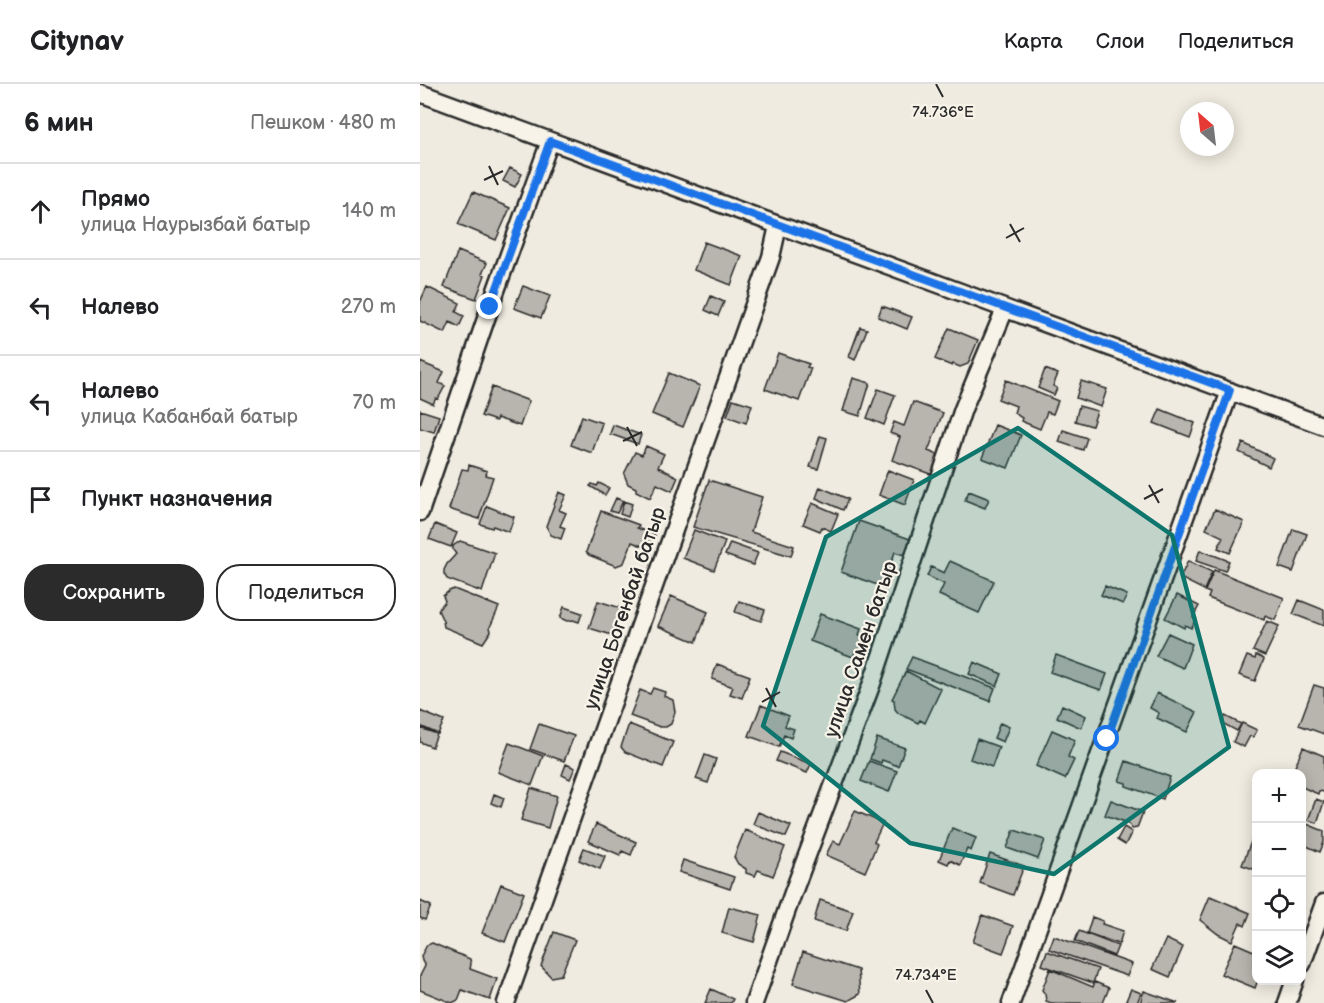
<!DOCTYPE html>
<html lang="ru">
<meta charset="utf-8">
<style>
body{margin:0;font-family:"Balsamiq Sans",sans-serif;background:#f2f2f2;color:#202124}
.controls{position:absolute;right:18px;bottom:18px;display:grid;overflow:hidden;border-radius:12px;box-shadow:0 3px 15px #0003}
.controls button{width:54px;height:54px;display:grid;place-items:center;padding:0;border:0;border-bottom:2px solid #e0e0e0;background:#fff;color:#202124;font:30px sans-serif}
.compass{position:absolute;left:760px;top:18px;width:54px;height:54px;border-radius:50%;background:#fff;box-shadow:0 3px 15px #0003;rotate:332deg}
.stop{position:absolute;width:18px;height:18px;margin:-14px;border:4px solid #1a73e8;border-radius:50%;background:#fff}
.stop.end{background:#1a73e8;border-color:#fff;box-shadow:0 2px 6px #0008}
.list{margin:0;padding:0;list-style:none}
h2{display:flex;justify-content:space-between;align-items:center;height:78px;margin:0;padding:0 24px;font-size:26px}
h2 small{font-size:20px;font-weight:400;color:#757577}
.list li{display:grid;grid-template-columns:39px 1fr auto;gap:18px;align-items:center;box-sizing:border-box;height:96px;padding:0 24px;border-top:2px solid #e0e0e0}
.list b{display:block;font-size:22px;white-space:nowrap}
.list p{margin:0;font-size:20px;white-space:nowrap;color:#757577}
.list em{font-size:20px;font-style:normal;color:#757577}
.actions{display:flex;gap:12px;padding:18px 24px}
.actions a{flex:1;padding:14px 0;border:2px solid #2b2b2b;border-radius:24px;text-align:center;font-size:21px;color:#2b2b2b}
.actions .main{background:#2b2b2b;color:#fff}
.icon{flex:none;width:33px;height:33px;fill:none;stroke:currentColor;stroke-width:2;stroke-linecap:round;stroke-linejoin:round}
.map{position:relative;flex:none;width:904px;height:919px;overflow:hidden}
header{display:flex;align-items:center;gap:36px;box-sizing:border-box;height:84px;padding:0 30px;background:#fff;border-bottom:2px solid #e0e0e0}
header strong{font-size:28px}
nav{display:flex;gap:33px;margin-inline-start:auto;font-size:21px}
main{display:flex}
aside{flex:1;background:#fff}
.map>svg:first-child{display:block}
.building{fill:#b8b5ae;stroke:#2b2b2b;stroke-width:1.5}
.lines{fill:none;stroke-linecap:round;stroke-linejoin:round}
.street-casing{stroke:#2b2b2b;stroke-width:21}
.street{stroke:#f7f3e8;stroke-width:16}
.route{stroke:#1a73e8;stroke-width:8}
.marked{fill:#0f766e;fill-opacity:0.2;stroke:#0f766e;stroke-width:4.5;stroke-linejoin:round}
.ticks{fill:none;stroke:#2b2b2b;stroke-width:2}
.labels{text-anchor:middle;stroke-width:4.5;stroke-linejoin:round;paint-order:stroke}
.street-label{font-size:20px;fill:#2b2b2b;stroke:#f7f3e8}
.ticks-label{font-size:15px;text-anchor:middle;fill:#2b2b2b;stroke:#f7f3e8;stroke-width:4.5;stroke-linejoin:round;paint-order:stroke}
</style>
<header>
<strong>Citynav</strong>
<nav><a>Карта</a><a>Слои</a><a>Поделиться</a></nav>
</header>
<main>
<aside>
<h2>6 мин<small>Пешком · 480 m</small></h2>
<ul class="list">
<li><svg class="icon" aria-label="ahead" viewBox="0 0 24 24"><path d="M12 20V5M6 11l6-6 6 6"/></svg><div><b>Прямо</b><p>улица Наурызбай батыр</p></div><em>140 m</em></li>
<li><svg class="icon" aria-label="left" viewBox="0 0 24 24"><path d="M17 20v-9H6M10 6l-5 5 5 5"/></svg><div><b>Налево</b></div><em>270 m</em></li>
<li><svg class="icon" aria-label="left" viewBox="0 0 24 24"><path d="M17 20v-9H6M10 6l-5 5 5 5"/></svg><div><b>Налево</b><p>улица Кабанбай батыр</p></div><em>70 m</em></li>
<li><svg class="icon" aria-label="arrive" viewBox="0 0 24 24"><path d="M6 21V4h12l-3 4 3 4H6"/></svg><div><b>Пункт назначения</b></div></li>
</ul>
<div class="actions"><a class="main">Сохранить</a><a>Поделиться</a></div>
</aside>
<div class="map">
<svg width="904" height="919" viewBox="0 0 904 919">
<rect width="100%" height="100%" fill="#efebe0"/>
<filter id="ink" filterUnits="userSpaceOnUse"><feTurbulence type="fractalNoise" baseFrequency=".0167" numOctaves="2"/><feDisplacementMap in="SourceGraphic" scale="12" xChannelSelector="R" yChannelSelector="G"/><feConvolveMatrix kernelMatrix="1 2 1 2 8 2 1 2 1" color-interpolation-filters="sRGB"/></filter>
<g filter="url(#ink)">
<path class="building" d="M90,84L102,90L95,103L83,97Z
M53,108L90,124L76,156L38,140Z
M284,158L322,172L311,201L274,186Z
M38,167L67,179L62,190L65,191L56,215L24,203Z
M103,202L130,212L121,234L94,224Z
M7,203L40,219L36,228L44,232L39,243L30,238L25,249L0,237V218Z
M291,212L304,218L298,232L285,226Z
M462,222L492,233L487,245L458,233Z
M440,243L447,245L435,276L429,273Z
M529,244L558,256L548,280L540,283L533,280L532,282L515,275Z
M358,269L389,280L387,283L391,284L379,317L345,305Z
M0,278L24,288L19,299L25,302L18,315L16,314L13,320L0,314Z
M625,285L638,290L633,302L637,304L634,311L618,304Z
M249,289L280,302L263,343L232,330Z
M433,294L450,299L440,332L423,327Z
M586,296L638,317L633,330L627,328L620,345L601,337L602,334L594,329L596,322L578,315Z
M661,297L687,305L681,323L656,314Z
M72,303L109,317L100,342L77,334L76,337L61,332Z
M458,305L475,311L464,341L447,334Z
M313,315L332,321L326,339L307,332Z
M493,318L523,329L508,367L521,372L513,391L472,376L480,353L470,349L474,338L484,342Z
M659,322L677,327L672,342L655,337Z
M740,325L775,339L770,353L734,339Z
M0,326L19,332L14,348L0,344Z
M162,332L182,339L172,369L151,361Z
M193,341L221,351L218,360L190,350Z
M575,341L601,351L588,384L562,374Z
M643,346L667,354L663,366L639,358Z
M400,352L407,354L398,385L390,383Z
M823,359L853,374L849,383L819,368Z
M226,362L244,370L238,383L258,393L252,407L237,400L230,414L216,407V404L208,400L204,390L215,368L222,371Z
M49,381L67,387L66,391L73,393L59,435L29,425L42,385L48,386Z
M468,386L494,396L485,421L459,411Z
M289,396L342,413L331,448L374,462L371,472L273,443Z
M179,399L189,404L185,411L170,402L172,400L177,402Z
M400,403L428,415L423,426L396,414Z
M549,407L569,415L565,424L545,416Z
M139,408L146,411L139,426L146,429L140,442L145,444L141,455L131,451L126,442Z
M196,414L203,417L197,429L190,427Z
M204,417L212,420L208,433L200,430Z
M392,419L418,430L411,447L402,443L400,447L383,440Z
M67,422L94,433L89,448L73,442L72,444L60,440Z
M795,425L824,438L810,469L798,464L803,453L786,445Z
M181,427L219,441L217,444L235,451L230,465L212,458L204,479L196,482L169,471L166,468Z
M439,437L490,455L484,471L475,468L463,503L421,488Z
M15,440L37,449L31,463L9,455Z
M873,445L887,450L873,488L859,483Z
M274,446L305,458L294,486L263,474Z
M40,457L75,469L62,508L27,495L24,490V486L27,480L36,470L33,466V462Z
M310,459L338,469L333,481L305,471Z
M780,466L809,477L805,487L776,477Z
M530,477L574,497L559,529L519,511L524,500L507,492L511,483L524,489Z
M768,477L792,488L784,506L760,494Z
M794,486L864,514L855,536L845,532L844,536L788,514L790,509L785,507Z
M685,502L707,511L703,520L681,511Z
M34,505L79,523L70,543L71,547L63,559L24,543L23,537L18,526L25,517L23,512L29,507Z
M757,511L779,522L773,533L776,535L771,544L765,541L764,544L745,534Z
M251,512L288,528L276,558L238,542Z
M879,516L904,526V542L873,530Z
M178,517L201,524L192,551L169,544Z
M319,517L345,526L341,537L315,528Z
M144,523L162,529L159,538L153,536L147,537L140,534Z
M400,530L441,545L439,551L445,553L439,567L436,566L433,573L390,557Z
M847,537L859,542L845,572L833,567Z
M748,549L772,560L763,584L736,572Z
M636,571L687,590L681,606L630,588Z
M836,571L844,575L835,597L819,591L827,572L835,575Z
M492,573L575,604L570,617L486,585Z
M554,578L582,590L577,602L549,590Z
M297,580L330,592L322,614L310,610L313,603L292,595Z
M486,587L521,605L505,639L500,636L498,639L478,629L475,625L474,616L472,615Z
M894,601L904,604V650L879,641Z
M233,604L245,608L244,612L253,616L255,628L251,640L246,643H240L210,632L220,606L230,610Z
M737,609L777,628L767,648L737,634L739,629L730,624Z
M341,621L369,632L365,642L374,645L371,654L364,651L359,663L329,652Z
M642,621L666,632L661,644L637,633Z
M0,627L24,637L18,650L0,642Z
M805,632L821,640L817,647L802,639Z
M580,639L589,643L583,658L574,654Z
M822,639L837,646L833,653L830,652L824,663L813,658Z
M119,640L154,652L144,677L110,665Z
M209,640L253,658L243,683L205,668L201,663Z
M0,644L17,650L12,663L0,658Z
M632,646L655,656L648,673L654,676L645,695L616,682Z
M457,654L485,664L478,682L462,676L461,679L450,675Z
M557,655L579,663L572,683L550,675Z
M89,659L123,672L112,701L78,688Z
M883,663L904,672V706L903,708L899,707L898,710L882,703V690H872Z
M360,668L391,680L387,689L356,677Z
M285,671L296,675L288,699L276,695Z
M449,677L477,687L469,708L441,697Z
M706,677L750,693L743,715L706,702V699L699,697Z
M146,680L155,684L150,695L142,691Z
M111,704L137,712L128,744L101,736Z
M74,710L84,714L81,723L71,719Z
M896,715L904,718L897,739L888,736Z
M691,716L723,728L717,744L712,745L708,739L685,731Z
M435,727L463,739L454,758L457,760L445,788L406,771L413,757L420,760Z
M338,728L371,742L366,753L333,740Z
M882,738L904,747V758L900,768L882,760Z
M176,740L216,758L211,771L202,767L200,771L168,757Z
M704,743L712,748L705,761L697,756Z
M532,744L556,754L551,767L547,765L540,781L530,776L528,780L519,776Z
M836,745V786L822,781Z
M325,746L365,763L353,792L338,786L335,792L326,789V785L318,780L314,773Z
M594,746L625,756L618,775L587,764Z
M164,764L185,772L180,785L159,776Z
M570,770L604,782L593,811L560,799Z
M263,776L314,793L310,805L259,788Z
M81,800L104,809L85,858L62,849Z
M790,812L830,829L825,842L820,839L812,857L798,850L780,836Z
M400,816L433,827L426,847L394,837Z
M0,817L11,822L5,836L0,834Z
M309,823L341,831L334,858L302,849Z
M562,831L593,842L583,869L553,858Z
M672,833L683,837L682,840L703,847L699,860L667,849Z
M659,847L698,862L694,872L655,857Z
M134,848L155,856L141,891L131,893L121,882Z
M634,852L712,880L707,892L629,865Z
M746,855L763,863L750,893L732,885Z
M12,859L50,875L51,880L50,885L77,895L70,916L42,906L38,916L32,919L0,906V892L5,882L2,877L1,872L7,861Z
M815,859L836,868L833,882L836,883L838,896L835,904L801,890Z
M627,867L678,885L673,899L622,881Z
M383,868L438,886L440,910L428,917L373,900Z
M630,885L673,903L675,898L689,904L683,919H631L626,917L625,910L622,906Z
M291,905L313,915L311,919H285Z
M711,905L721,909L717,919H705Z
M724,907L758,919H720Z"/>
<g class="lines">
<defs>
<path id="street" d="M0,9L904,342
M0,428L70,223L130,57
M882,880L904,819
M86,919L351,173L358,142
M334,919L374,806L452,599L543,325L585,225
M591,919L810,307
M867,919L875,896"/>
</defs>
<use href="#street" class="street-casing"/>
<use href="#street" class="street"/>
</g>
</g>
<g class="lines" filter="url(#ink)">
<path class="route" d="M70,223L130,57L810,306L687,655"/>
</g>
<path class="marked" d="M598,344L752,451L809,663L634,790L490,759L343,642L406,453Z"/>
<path class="ticks" d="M516,0L523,13M69,82L78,101M64,96L83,87M590,140L600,158M586,154L604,144M207,343L217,362M203,357L222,348M729,401L739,419M724,415L743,405M346,604L356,623M342,618L360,608M506,906L513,919"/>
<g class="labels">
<g class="street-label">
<text transform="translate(204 524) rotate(-71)" y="7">улица Богенбай батыр</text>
<text transform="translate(440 565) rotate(-71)" y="7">улица Самен батыр</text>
</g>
</g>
<g class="ticks-label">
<text x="523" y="33">74.736°E</text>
<text x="506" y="896">74.734°E</text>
</g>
</svg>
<div class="controls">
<button>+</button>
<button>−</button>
<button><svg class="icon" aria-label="locate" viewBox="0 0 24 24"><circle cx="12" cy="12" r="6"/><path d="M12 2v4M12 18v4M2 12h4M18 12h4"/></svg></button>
<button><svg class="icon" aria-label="layers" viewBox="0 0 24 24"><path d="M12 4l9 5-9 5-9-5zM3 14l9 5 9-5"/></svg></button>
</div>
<svg class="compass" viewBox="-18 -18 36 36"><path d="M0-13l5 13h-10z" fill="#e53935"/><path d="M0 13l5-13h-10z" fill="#757577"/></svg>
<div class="stop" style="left:687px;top:655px"></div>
<div class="stop end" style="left:70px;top:223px"></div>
</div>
</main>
